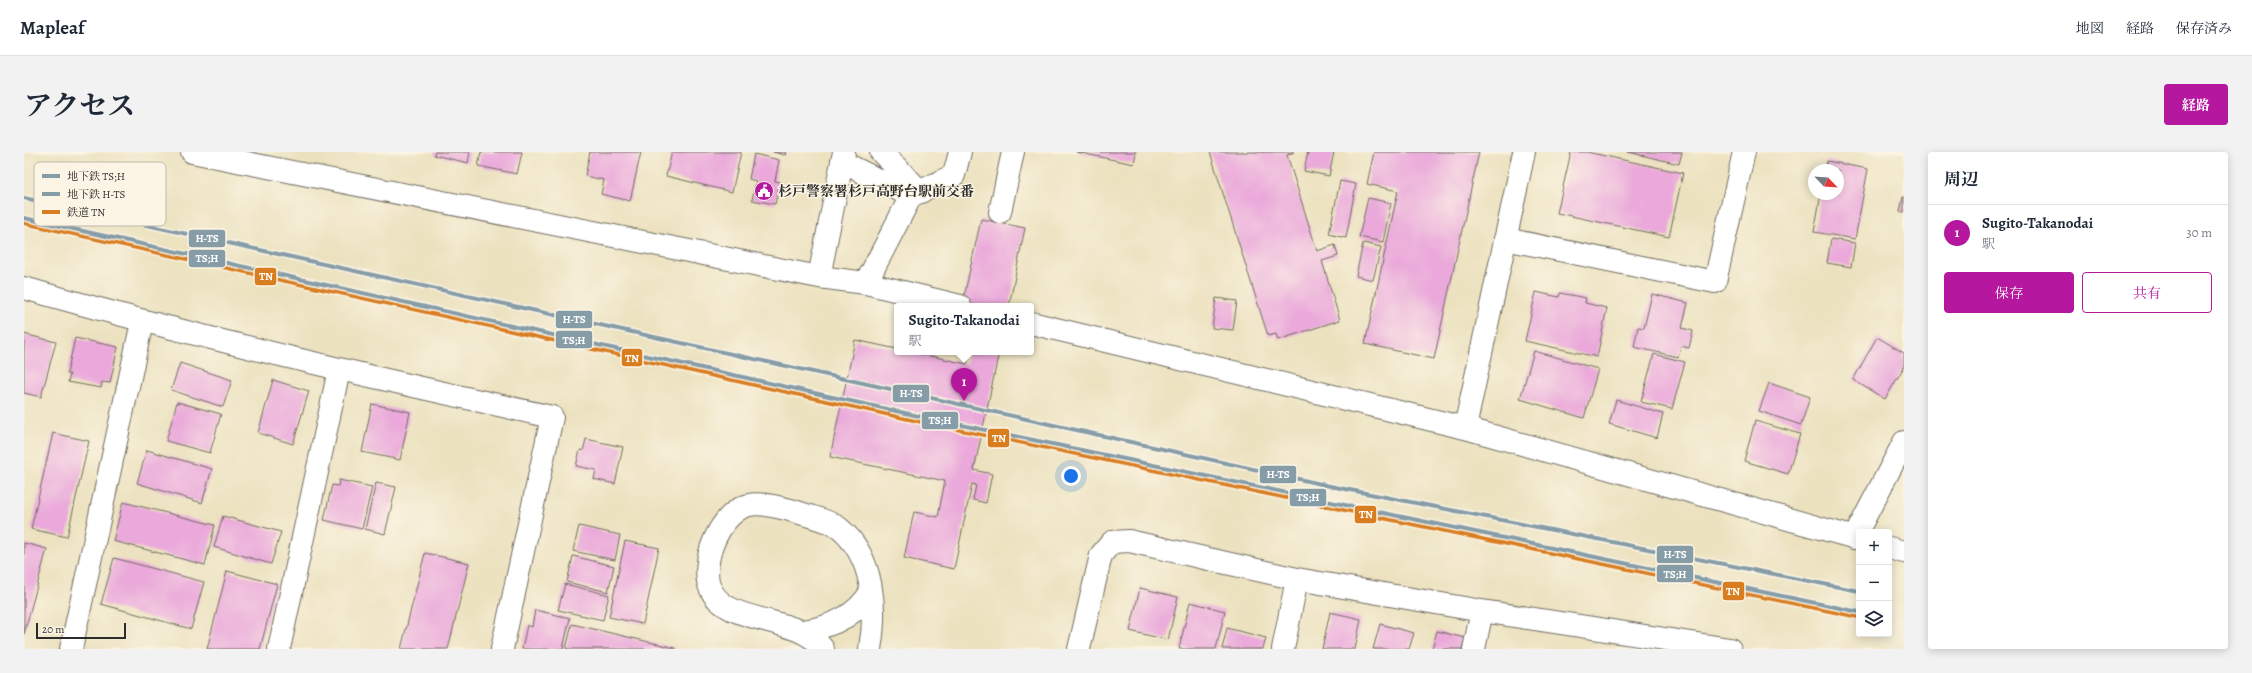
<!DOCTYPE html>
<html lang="ja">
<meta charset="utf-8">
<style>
body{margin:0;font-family:Alegreya,"Noto Serif JP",serif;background:#f2f2f3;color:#1f2937}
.controls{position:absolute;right:12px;bottom:12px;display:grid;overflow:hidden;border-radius:4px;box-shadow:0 2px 10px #0003}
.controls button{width:36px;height:36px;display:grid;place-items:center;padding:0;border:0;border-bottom:1px solid #e0e1e3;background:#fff;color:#1f2937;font:20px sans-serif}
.compass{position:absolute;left:1784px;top:12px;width:36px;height:36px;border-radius:50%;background:#fff;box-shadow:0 2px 10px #0003;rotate:115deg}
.scale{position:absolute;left:12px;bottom:10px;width:90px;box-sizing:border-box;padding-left:4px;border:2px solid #2b2b2b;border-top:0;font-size:11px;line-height:14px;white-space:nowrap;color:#2b2b2b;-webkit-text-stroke:3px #fcf5e5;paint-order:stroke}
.you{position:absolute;left:1047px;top:324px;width:14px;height:14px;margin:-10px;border:3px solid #fff;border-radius:50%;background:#1a73e8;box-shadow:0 0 0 6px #1a73e833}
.badge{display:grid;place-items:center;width:26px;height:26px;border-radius:50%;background:#b5179e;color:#fff;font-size:13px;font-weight:700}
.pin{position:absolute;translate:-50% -33px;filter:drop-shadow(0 1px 2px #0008)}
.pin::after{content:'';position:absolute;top:21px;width:14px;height:12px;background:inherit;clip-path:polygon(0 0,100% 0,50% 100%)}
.popup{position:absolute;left:870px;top:151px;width:140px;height:52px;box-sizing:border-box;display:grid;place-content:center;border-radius:4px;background:#fff;filter:drop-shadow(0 1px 3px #0005);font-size:13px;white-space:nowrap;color:#747a83}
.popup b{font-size:15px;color:#1f2937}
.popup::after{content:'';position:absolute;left:50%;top:100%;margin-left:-8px;border:8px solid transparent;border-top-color:#fff}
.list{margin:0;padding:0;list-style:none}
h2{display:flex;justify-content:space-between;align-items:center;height:52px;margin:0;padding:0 16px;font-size:17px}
h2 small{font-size:13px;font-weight:400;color:#747a83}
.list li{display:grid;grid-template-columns:26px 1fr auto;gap:12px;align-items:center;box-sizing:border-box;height:56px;padding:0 16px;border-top:1px solid #e0e1e3}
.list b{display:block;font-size:15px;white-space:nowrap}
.list p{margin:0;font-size:13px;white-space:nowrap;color:#747a83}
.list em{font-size:13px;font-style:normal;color:#747a83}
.actions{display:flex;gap:8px;padding:12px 16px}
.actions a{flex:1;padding:9px 0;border:1px solid #b5179e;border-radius:4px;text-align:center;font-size:14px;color:#b5179e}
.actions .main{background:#b5179e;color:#fff}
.icon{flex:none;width:22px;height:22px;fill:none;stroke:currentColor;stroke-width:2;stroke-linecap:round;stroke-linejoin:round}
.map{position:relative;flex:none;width:1880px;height:497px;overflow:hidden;border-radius:4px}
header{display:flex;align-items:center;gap:24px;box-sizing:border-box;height:56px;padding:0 20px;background:#fff;border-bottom:1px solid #e0e1e3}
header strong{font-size:19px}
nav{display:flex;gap:22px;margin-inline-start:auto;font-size:14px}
.intro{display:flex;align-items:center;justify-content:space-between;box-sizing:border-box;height:96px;padding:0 24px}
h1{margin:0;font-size:28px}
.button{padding:10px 18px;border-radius:4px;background:#b5179e;color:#fff;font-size:14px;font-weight:700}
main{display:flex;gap:24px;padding:0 24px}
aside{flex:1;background:#fff;border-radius:4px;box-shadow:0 2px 10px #0003}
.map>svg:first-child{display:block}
.building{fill:#eaa9da}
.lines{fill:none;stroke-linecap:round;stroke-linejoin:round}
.street-casing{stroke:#6f6b5f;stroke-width:24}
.secondary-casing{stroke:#6f6b5f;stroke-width:24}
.street{stroke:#fff;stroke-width:22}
.secondary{stroke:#fff;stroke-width:22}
.rail-1-casing{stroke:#fcf5e5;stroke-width:7}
.rail-1{stroke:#d87d20;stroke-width:4}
.metro-1-casing{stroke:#fcf5e5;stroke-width:7}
.metro-2-casing{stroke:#fcf5e5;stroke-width:7}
.metro-1{stroke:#869ca7;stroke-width:4}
.metro-2{stroke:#869ca7;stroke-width:4}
.labels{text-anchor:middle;stroke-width:3;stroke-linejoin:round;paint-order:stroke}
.poi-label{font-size:14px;font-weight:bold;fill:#2b2b2b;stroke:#fcf5e5;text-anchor:start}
.key{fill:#fcf5e5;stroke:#bdb8ad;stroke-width:1}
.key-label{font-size:11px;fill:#2b2b2b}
.line-badge{stroke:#fcf5e5;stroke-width:1.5}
.badge-label{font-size:11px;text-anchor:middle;font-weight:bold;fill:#fff}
</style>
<header>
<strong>Mapleaf</strong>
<nav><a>地図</a><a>経路</a><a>保存済み</a></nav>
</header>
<div class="intro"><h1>アクセス</h1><a class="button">経路</a></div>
<main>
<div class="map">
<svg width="1880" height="497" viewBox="0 0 1880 497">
<rect width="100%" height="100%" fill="#fcf5e5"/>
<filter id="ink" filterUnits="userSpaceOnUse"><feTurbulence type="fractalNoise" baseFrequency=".025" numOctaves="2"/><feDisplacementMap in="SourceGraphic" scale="8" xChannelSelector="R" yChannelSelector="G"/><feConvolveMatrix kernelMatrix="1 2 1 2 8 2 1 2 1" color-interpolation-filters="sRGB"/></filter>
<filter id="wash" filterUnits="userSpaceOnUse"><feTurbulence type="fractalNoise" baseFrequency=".012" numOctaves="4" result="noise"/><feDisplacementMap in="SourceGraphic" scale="16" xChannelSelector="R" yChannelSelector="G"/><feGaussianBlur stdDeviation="0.9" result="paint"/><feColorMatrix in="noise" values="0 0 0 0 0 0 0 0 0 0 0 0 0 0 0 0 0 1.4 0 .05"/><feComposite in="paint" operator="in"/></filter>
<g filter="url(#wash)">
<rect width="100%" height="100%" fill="#ece2c0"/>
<g id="blocks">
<path class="building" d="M411,0H446L444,11L410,3Z
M457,0H498L493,22L454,14Z
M566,0H617L606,49L577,42L580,28L561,24Z
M648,0H717L708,40L642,24Z
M749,0H762L761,3Z
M1052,0H1112L1110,12Z
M1186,0H1270L1263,3L1293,99L1311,93L1314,104L1298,109L1316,168L1254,188L1252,182L1244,184Z
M1284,0H1310L1305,24L1280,19Z
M1350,0H1455L1410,207L1341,192L1374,39L1343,32Z
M1547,0H1563L1659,21L1645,85L1533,61Z
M1604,0H1658L1655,12Z
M730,2L755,8L751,29L756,30L751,52L728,48L732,29L725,27Z
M1803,9L1844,17L1831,87L1790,80L1797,42H1814V18H1801Z
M1316,29L1332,32L1322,86L1305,82Z
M1879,45H1880V60H1876Z
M1344,46L1367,51L1359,90L1335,85Z
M957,67L1001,76L985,154H938Z
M1807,87L1831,91L1827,115L1803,111Z
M1339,91L1357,95L1349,128L1332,124Z
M1512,140L1535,145L1536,141L1562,146L1561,151L1583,156L1573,205L1501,189Z
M1628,142L1664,151L1658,176L1669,179L1665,196L1657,194L1654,205L1610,195L1614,175L1620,176Z
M1192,146L1213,149L1209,178L1188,176Z
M0,182L32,190L17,245L0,241Z
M1853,185L1880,201V215L1861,247L1829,228Z
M51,186L94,195L86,231L78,230L77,236L44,230L46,222H43Z
M831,188L873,197V200H888L943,212L945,200H975L950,318L968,322L962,351L949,348L952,333L948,332L930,417L880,406L890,360L914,365L921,329L806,305Z
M1510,199L1574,217L1560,266L1496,247Z
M1630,202L1661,210L1648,257L1617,250Z
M156,211L208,228L199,255L147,238Z
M249,228L285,239L269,292L234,281Z
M1745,231L1786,245L1777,273L1735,259Z
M1592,248L1639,262L1633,286L1585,272Z
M153,250L197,262L186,301L142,289Z
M348,252L386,260L376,308L338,300Z
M1731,269L1776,282L1764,322L1720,309Z
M29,281L65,289L43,385L7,377Z
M562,287L599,295L591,332L570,327L572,318L552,314L556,298L559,299Z
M123,298L188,317L178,351L113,331Z
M315,328L348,335L338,377L300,368L308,333L314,334Z
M352,331L372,335L361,382L341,377Z
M99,350L191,373L181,413L89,389Z
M199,364L257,380L247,412L190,395Z
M555,374L596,383L591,408L549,399Z
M601,389L635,396L619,472L585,465Z
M0,391L23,397L0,482Z
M401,401L445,411L424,497H377Z
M549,404L590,414L584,440L543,430Z
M90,406L180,430L167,477L77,452Z
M203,419L253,432L236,497H183Z
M541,432L585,443L579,468L534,458Z
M1116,436L1154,445L1144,488L1106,479Z
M1166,450L1201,459L1192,497H1155Z
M511,458L546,466L539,497H498L503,473L508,475Z
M1306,460L1337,467L1331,497H1298Z
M548,472L651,496V497H542Z
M1356,472L1390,481L1385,497H1349Z
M1203,476L1242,486L1239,497H1198Z
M1413,479L1441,486L1438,497H1408Z"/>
</g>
</g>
<g filter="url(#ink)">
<use href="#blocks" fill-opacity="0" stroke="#6f6b5f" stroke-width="1"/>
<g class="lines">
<defs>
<path id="street" d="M857,0L897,40
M818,10L887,44
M976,60L989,0
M1481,87L1691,130L1720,0
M0,136C174,186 351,226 528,265L478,497
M1830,386L1880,290
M47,497L118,170
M255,497L315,218
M1055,497L1077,403L1088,390L1105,389L1273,427L1458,459L1706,497
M1259,497L1273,427
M1450,497L1458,459"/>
<path id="secondary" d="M168,0L795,125L842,131L936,154
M795,125L820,0
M842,131L887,44L930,23L936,0
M1007,171L1441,276L1835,387
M1441,276L1500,0
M1865,396L1880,400
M779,479C807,475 833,464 847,439
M799,497C775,462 704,474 687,438C674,413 696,359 725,353C737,350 764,357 776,361C788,365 804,368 815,376C850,404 853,457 846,497"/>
</defs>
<use href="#street" class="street-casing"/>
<use href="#secondary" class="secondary-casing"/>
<use href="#street" class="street"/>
<use href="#secondary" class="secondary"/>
<defs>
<path id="rail-1" d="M0,71L898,270L1834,465"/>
</defs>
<use href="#rail-1" class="rail-1-casing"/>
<use href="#rail-1" class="rail-1"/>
<defs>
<path id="metro-1" d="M0,66L899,265L1835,460"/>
<path id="metro-2" d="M0,46L1306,334L1835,439"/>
</defs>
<use href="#metro-1" class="metro-1-casing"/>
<use href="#metro-2" class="metro-2-casing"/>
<use href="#metro-1" class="metro-1"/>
<use href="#metro-2" class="metro-2"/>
</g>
</g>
<defs>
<symbol id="civic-disc" viewBox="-11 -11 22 22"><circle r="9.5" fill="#b5179e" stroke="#fcf5e5"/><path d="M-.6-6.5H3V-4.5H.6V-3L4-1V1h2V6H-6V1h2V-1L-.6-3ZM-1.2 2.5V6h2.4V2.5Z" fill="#fff"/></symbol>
</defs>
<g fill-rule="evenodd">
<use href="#civic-disc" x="729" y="28" width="22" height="22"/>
</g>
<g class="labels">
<g class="poi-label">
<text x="754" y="44">杉戸警察署杉戸高野台駅前交番</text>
</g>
</g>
<rect x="10" y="10" width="132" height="64" rx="6" class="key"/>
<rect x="18" y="22" width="18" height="4" fill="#869ca7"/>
<rect x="18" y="40" width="18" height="4" fill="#869ca7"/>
<rect x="18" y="58" width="18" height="4" fill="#d87d20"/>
<g class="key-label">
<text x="43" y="28">地下鉄 TS;H</text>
<text x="43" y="46">地下鉄 H-TS</text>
<text x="43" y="64">鉄道 TN</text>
</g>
<g class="line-badge">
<rect x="164" y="77" width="38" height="19" rx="4" fill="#869ca7"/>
<rect x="164" y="97" width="38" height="19" rx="4" fill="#869ca7"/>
<rect x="230" y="115" width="23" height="19" rx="4" fill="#d87d20"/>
<rect x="531" y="158" width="38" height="19" rx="4" fill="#869ca7"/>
<rect x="531" y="178" width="38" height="19" rx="4" fill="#869ca7"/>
<rect x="597" y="196" width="22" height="19" rx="4" fill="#d87d20"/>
<rect x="868" y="232" width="38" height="19" rx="4" fill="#869ca7"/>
<rect x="897" y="259" width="38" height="19" rx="4" fill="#869ca7"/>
<rect x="963" y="276" width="23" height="20" rx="4" fill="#d87d20"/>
<rect x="1235" y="313" width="38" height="19" rx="4" fill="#869ca7"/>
<rect x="1265" y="336" width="38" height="19" rx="4" fill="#869ca7"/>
<rect x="1330" y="353" width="23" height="19" rx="4" fill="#d87d20"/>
<rect x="1632" y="393" width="38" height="19" rx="4" fill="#869ca7"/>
<rect x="1632" y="412" width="38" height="19" rx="4" fill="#869ca7"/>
<rect x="1698" y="429" width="23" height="20" rx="4" fill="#d87d20"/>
</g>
<g class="badge-label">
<text x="183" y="90">H-TS</text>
<text x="183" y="110">TS;H</text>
<text x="242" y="128">TN</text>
<text x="550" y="171">H-TS</text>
<text x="550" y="192">TS;H</text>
<text x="608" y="210">TN</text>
<text x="887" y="245">H-TS</text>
<text x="916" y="272">TS;H</text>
<text x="975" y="290">TN</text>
<text x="1254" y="326">H-TS</text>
<text x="1284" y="349">TS;H</text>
<text x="1342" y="366">TN</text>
<text x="1651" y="406">H-TS</text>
<text x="1651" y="426">TS;H</text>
<text x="1709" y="443">TN</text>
</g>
</svg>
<div class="controls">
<button>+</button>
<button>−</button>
<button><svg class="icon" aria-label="layers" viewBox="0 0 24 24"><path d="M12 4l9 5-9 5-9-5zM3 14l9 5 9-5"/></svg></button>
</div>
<svg class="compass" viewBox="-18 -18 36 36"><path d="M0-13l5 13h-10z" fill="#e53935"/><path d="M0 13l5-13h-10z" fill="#747a83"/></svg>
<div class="scale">20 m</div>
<div class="you"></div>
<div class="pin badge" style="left:940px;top:249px">1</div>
<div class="popup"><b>Sugito-Takanodai</b>駅</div>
</div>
<aside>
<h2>周辺<small></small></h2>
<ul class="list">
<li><span class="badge">1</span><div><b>Sugito-Takanodai</b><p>駅</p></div><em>30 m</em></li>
</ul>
<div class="actions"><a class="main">保存</a><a>共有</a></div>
</aside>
</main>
